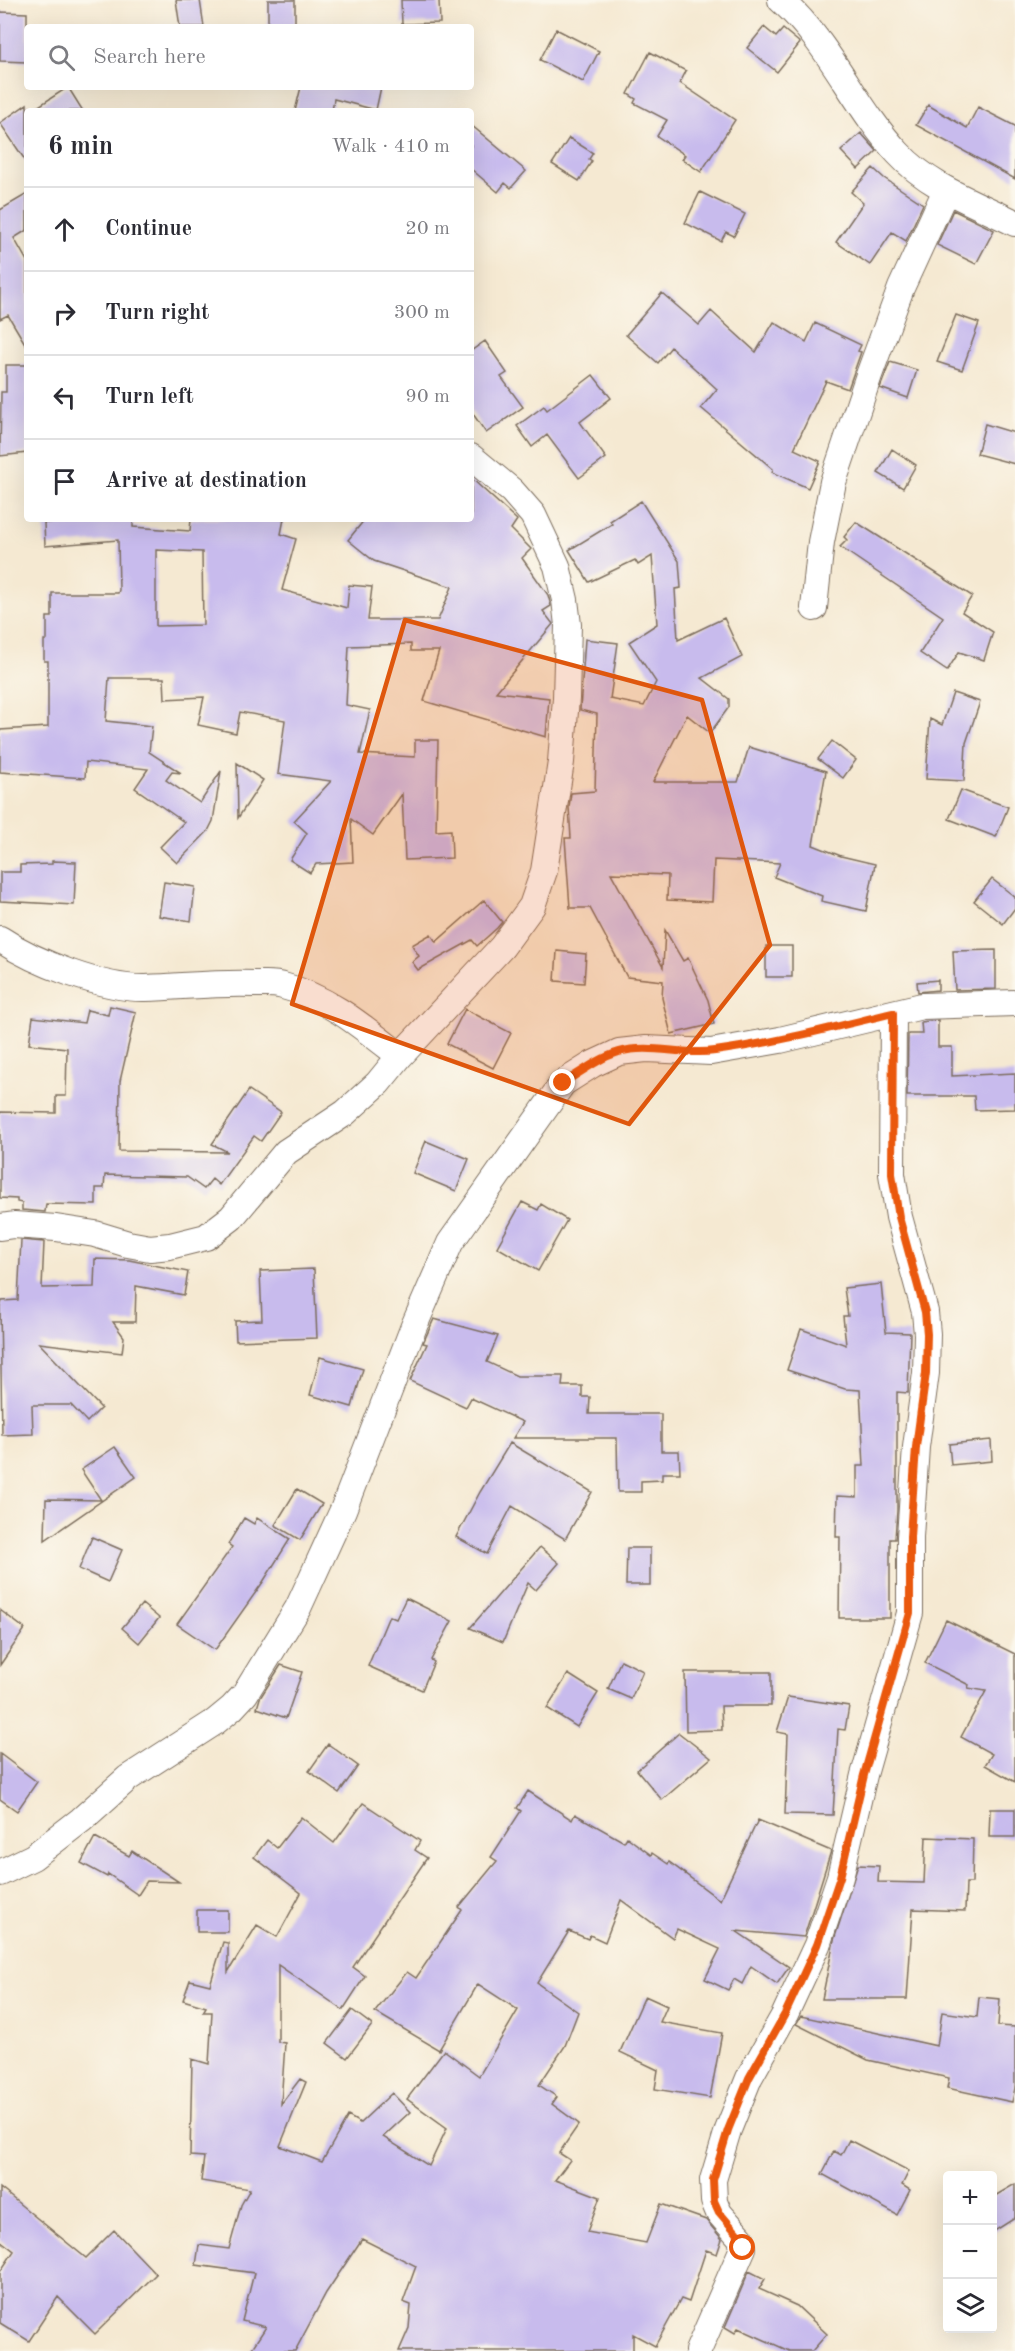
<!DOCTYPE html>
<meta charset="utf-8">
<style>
body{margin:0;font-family:"Old Standard TT",serif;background:#f7f7f7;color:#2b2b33}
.controls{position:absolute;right:18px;bottom:18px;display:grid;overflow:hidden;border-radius:6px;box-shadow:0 6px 24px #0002}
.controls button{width:54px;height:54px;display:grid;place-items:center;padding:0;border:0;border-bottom:2px solid #e1e1e2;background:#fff;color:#2b2b33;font:30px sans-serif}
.stop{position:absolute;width:18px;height:18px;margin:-14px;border:4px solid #ea580c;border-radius:50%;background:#fff}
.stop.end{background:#ea580c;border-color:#fff;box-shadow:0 2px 6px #0008}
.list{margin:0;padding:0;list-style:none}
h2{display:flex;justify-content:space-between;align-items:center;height:78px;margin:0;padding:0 24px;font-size:26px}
h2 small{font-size:20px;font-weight:400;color:#7c7c81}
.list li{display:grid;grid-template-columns:39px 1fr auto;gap:18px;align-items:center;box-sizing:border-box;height:84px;padding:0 24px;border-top:2px solid #e1e1e2}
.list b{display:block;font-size:22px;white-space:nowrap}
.list em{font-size:20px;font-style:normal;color:#7c7c81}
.icon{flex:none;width:33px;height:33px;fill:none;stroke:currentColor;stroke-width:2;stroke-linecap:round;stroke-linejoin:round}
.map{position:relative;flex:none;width:1015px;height:2351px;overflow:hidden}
.search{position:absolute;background:#fff;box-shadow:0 6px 24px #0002;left:24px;top:24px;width:450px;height:66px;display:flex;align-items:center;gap:15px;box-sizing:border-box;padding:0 21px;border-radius:6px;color:#7c7c81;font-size:22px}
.panel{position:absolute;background:#fff;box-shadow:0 6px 24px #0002;left:24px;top:108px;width:450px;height:414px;border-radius:6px}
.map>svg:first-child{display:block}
.building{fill:#c8bbed;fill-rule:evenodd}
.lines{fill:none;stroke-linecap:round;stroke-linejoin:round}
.street-casing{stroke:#7c6d5d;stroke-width:28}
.street{stroke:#fff;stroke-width:26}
.route{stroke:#ea580c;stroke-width:8}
.marked{fill:#df570d;fill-opacity:0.2;stroke:#df570d;stroke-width:4.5;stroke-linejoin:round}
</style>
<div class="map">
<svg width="1015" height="2351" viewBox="0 0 1015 2351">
<rect width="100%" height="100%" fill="#fbf7ec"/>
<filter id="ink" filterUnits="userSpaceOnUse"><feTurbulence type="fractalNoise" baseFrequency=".0167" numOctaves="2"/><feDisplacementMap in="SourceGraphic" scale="12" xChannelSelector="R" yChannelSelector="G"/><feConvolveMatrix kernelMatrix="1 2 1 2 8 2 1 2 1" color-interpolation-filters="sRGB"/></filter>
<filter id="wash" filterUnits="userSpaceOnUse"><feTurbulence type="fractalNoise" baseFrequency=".008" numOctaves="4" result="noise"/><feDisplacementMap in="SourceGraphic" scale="24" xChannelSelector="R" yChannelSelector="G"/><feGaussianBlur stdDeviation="1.35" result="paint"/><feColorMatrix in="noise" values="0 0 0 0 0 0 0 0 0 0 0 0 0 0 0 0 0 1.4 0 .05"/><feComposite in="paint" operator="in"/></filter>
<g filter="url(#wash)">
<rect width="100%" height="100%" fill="#f5e9d2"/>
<g id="blocks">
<path class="building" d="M176,0H200L204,27H180Z
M268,0H295V27H268Z
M401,0H439L440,23L402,24Z
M0,12L27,13V62L0,61Z
M764,27L776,37L783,29L800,43L777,72L747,48Z
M556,29L599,51L583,82L540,60Z
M650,52L686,71L680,83L735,120L701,172L682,159L685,155L657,136L667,120L634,103L636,99L628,94Z
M68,87L83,111H31Z
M301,87H381L376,110L334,99L332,111H295Z
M27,104V163L0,123Z
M928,105L967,128L978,107L1015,126V179L916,125Z
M471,125L526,171L511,188L505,183L498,192L471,169Z
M861,133L877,151L858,169L841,151Z
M569,138L593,153L589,159L592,161L579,181L552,164Z
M873,168L884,178L923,204L906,241L892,232L870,265L836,242L863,203L851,192Z
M700,192L745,214L734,236L726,232L721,241L685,223Z
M27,194V230L14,238L27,261V347L8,315L0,319V210Z
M953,210L994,230L976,264L937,245Z
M662,293L699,325L711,311L756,352L774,322L806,342L815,323L861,345L858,351L861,352L848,389L826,381L794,449L820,461L808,488L772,472L773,469L701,408L717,389L671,347L658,363L626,335Z
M956,315L979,323L962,370L937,362Z
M485,341L507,373L501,377L523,407L486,433L471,411V351Z
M890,362L917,370L908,398L880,388Z
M6,365H27V453L0,456L1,392H6Z
M593,375L611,398L580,422L606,458L579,478L547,435L532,447L517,426L544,406L547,410Z
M985,424L1015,433V464L977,454Z
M892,449L916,465L903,488L878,473Z
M471,478L517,520L511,529L531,549L522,558L548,595L551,606L543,611L553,624L496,692L549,698L546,737L424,701L439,651H411V644L349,646L346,705L370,710L360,754L415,757V740H438L436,831L451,830L452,858L405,860L402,794L373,835L351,819L353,862L316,864L310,873L290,860L307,833L294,821L331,781L278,774L285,720L240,712L236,733L198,725L204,697L165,699L164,678H109L106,721L152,726L149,752L181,773L172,772L166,780L200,803L221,771L213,821L208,831L177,863L160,847L184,822L135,788L148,769L86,762L85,778L0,772V730L48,727V661H44V640H47V617H52V593H118L119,590L118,540L45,546L44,523L91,519H133V527L190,531L191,519H284L281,534L296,539L282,590L347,608L349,585L372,587L368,620H438L452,587L374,561L348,540L365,519H471ZM156,550L202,552L203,625L156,626Z
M641,501L679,561L681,588L675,589L678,640L724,618L742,657L702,678L729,699V707L710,733L687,715L653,782H738L749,747L826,771L813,845L841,856L875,864L866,911L821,901L822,896L774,877L780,863L714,860L712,902L667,900L668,875L611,873L663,967L665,930L683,961L688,958L708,1000L714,1024L671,1034L662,998L663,981L627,977L590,908H570L565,838H571L569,807L571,793L595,791L597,714L580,710L585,639L618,643L610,699L644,706L656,682L629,642L657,624L652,556L638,565L635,560L589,582L569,550L612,524L610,521Z
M856,522L972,596L962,612L993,632L984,660L959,652L947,671L920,653L943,617L840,547L847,540L844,537Z
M953,693L980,702L966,743L964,781L926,779L930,719L942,725Z
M832,741L856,760L843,778L818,759Z
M237,763L263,780L238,818Z
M961,790L1008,807L996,837L949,819Z
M52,861L76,862L74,905L0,901V872H20V865L52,864Z
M992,879L1015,897V908L1003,924L974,901Z
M164,882L195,887L191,921L159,916Z
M484,900L502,922L497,928L477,946L472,940L418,970L412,962L419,956L412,945L431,934L436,942Z
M766,946H792V977H766Z
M996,950V989L955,990L953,951Z
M557,951L586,954L584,983L555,981Z
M938,980V990L918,992L917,982Z
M110,1006L136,1012L120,1081L119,1151L228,1152L212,1144L249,1090L281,1112L261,1141L254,1136L219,1185L212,1179L204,1189L187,1177L105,1175L104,1188H96V1205L46,1204L45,1212L22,1210V1203L17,1202V1199L0,1198V1112L56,1113V1096H66L67,1048L29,1044L33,1017L84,1023L87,1010L108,1015Z
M465,1009L511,1033L493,1068L447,1044Z
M938,1020V1047H952V1076L1015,1073V1109L975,1110L974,1096H907L908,1034H922L921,1022Z
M426,1141L469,1159L456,1191L413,1173Z
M522,1202L538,1210L541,1204L567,1220L538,1271L497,1247Z
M21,1240L44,1242L42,1288L94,1287L95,1259L129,1260L188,1272L184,1295L136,1286L135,1322H113L124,1337L122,1353L39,1343L101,1408L87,1422L71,1405H32L33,1434L2,1435L0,1307L2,1301L18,1300Z
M314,1269L317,1338L236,1341L235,1321L262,1320L260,1271Z
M881,1284L886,1332L910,1333L908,1393L897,1392V1511L895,1539H890V1618H839L840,1537H836L837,1496L857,1497V1466H864L860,1390L845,1389L787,1370L801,1329L846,1345L843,1316H848L844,1288Z
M434,1319L498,1336L487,1362L517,1376H563L562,1386H582V1397H590L589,1414H661V1451H679L680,1473H662V1480L641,1481V1492H618L617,1438H513L523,1422L471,1398L466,1407L410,1381L427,1344L423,1343Z
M320,1357L363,1369L352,1407L310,1395Z
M991,1440L992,1461L951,1465L949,1444Z
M510,1443L592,1492L565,1539L512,1506L487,1554L456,1537L480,1492Z
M115,1447L136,1477L45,1540L46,1499L101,1500L81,1470Z
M297,1489L322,1504L300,1540L275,1525Z
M244,1518L254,1524L257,1518L290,1539L263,1582L215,1650L177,1624L232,1547L228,1544Z
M92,1537L122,1550L108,1582L79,1569Z
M540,1547L559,1563L536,1590L528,1583L503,1642L470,1628Z
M627,1548H650V1585H626Z
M406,1598L452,1621L431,1660L434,1662L422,1690L368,1666L389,1616L396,1619Z
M142,1604L159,1618L139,1643L122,1628Z
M0,1610L25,1629L0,1665Z
M946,1620L1015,1654V1782L985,1765L992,1754L961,1737L986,1691L968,1688L969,1685L925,1663Z
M621,1660L643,1671L631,1699L608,1689Z
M281,1665L302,1672L286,1718L257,1708L260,1698Z
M685,1672H771V1706H721L722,1730L686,1731Z
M568,1674L598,1693L577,1727L547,1708Z
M788,1697L849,1706L845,1730L838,1729L833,1815L785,1814L788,1734L777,1732Z
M679,1733L711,1758L662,1800L637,1770Z
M328,1744L358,1766L339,1793L309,1771Z
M0,1754L37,1782L17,1811L0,1799Z
M528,1791L572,1820L575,1814L624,1842L627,1837L651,1855L652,1853L668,1864L669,1862L720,1900L758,1820L831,1851L804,1937L736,1931L789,1967L777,1984L751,1966L742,1984L734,1979L728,1990L705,1979L720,1949L677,1929L673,1938L621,1900L605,1942L590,1935L588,1939L569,1931L537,1983L578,2012L565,2046L539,2085L557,2097L552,2104L579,2124L559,2153L570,2160L555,2180L600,2197L587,2232L646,2243L661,2204L706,2220L722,2239L717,2254L706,2250L689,2302L681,2299L655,2346L633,2334V2351H399L409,2328L411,2305L403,2302L416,2266L362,2239L326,2293L295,2351H250L266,2327L242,2321L254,2273L196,2265L199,2245L229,2249L241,2205L250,2189L201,2181L204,2157L190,2156L192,2059L209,2064L212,2012H203L206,2007L183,2000L190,1980L210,1985L223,1942L228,1943V1972L257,1925L277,1937L301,1893L254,1857L267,1840L277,1848L301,1817L334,1843L363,1803L420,1841L415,1850L427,1858L353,1967L365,1976L343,2010L278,1965V2042L285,2043L281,2104L300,2079L306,2082L280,2146L322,2162L348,2116L360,2123L392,2093L410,2112L383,2137L429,2166L447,2128L407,2099L444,2050L479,2076L518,2010L478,1984L439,2050L375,2012L407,1972L416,1978L462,1910L459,1907L497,1861L491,1857L521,1811L517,1808Z
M990,1809H1015V1837H989Z
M95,1837L129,1856L132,1851L179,1882L147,1881L138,1895L108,1874L107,1877L81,1863Z
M926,1837L973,1839L972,1883H966L965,1911L913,1909L907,1999H822L834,1940L858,1865L879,1866L878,1882L924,1883Z
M197,1910H228V1932H197Z
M645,1996L667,2006L660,2022L722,2033L710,2098L655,2089L658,2070L620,2052Z
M979,1997L1000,1999L998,2026L1015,2027V2088L1012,2102L947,2088L949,2078L868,2060L796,2024L801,2016L937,2046L942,2012L977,2017Z
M352,2010L372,2025L347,2058L327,2043Z
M849,2140L909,2171L902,2185L910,2190L897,2215L822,2174L834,2151L841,2155Z
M1015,2184V2218L993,2232V2197Z
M0,2188L86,2258L114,2230L156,2274L95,2334L58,2297L29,2341L0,2323V2272L14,2251L0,2240Z
M749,2271L765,2279L759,2289L797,2306L827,2334L812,2351H789L738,2328L735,2333L725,2327Z"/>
</g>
</g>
<g filter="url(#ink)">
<use href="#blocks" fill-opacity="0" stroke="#7c6d5d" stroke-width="1.5"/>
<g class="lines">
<defs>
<path id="street" d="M781,0C830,43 854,106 898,153C929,187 975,203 1015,223
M814,608L821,542L833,482L869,375L901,288L946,190
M0,939C36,963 103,989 146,988C183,987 219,982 256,984C265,984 275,983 283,986C328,997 364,1028 400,1056
M0,1227L14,1225L56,1228L95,1234L128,1244L150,1248L170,1246L206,1237L231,1218L286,1152L345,1113L378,1083L400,1056L502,947L532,906L544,871L561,762L566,698L568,625L565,600L557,566L533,515L512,491L471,457
M0,1873L33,1857L81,1820L128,1778L215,1722L232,1708L245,1694L298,1608L343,1510L414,1326L450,1243L563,1083L593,1064L619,1052L646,1049L711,1052L780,1040L922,1006L1015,1003
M698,2351L743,2248L741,2238L719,2213L714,2201L713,2180L728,2130L749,2078L785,2014L817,1945L840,1877L864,1775L910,1613V1537L916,1447L926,1373L927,1334L925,1312L899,1217L892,1174L893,1013"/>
</defs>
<use href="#street" class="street-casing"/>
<use href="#street" class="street"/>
</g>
</g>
<g class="lines" filter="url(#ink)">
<path class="route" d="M563,1083C581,1072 599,1058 619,1052C650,1043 684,1056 715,1051C775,1043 834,1027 893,1013L892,1174L899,1217L925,1312L927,1334L926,1373L916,1447L910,1537V1613L864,1775L840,1877L817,1945L785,2014L749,2078L728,2130L713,2180L714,2201L719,2212L741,2238L743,2248"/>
</g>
<path class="marked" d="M405,620L702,700L770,945L629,1124L292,1004Z"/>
</svg>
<div class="controls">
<button>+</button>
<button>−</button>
<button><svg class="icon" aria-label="layers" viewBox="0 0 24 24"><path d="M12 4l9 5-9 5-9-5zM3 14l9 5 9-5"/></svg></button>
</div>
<div class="stop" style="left:743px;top:2248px"></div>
<div class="stop end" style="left:563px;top:1083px"></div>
<div class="search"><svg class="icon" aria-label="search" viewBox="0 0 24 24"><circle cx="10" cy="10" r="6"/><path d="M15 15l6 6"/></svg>Search here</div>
<section class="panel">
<h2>6 min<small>Walk · 410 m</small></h2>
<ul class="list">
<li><svg class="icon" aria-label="ahead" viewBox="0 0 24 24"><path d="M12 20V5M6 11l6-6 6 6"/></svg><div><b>Continue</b></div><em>20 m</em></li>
<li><svg class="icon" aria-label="right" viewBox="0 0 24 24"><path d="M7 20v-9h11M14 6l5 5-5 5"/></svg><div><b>Turn right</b></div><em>300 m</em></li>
<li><svg class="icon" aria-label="left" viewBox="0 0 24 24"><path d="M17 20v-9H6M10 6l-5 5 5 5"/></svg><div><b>Turn left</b></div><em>90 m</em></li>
<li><svg class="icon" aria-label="arrive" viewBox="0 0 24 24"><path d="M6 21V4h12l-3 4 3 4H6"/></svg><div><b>Arrive at destination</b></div></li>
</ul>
</section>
</div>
